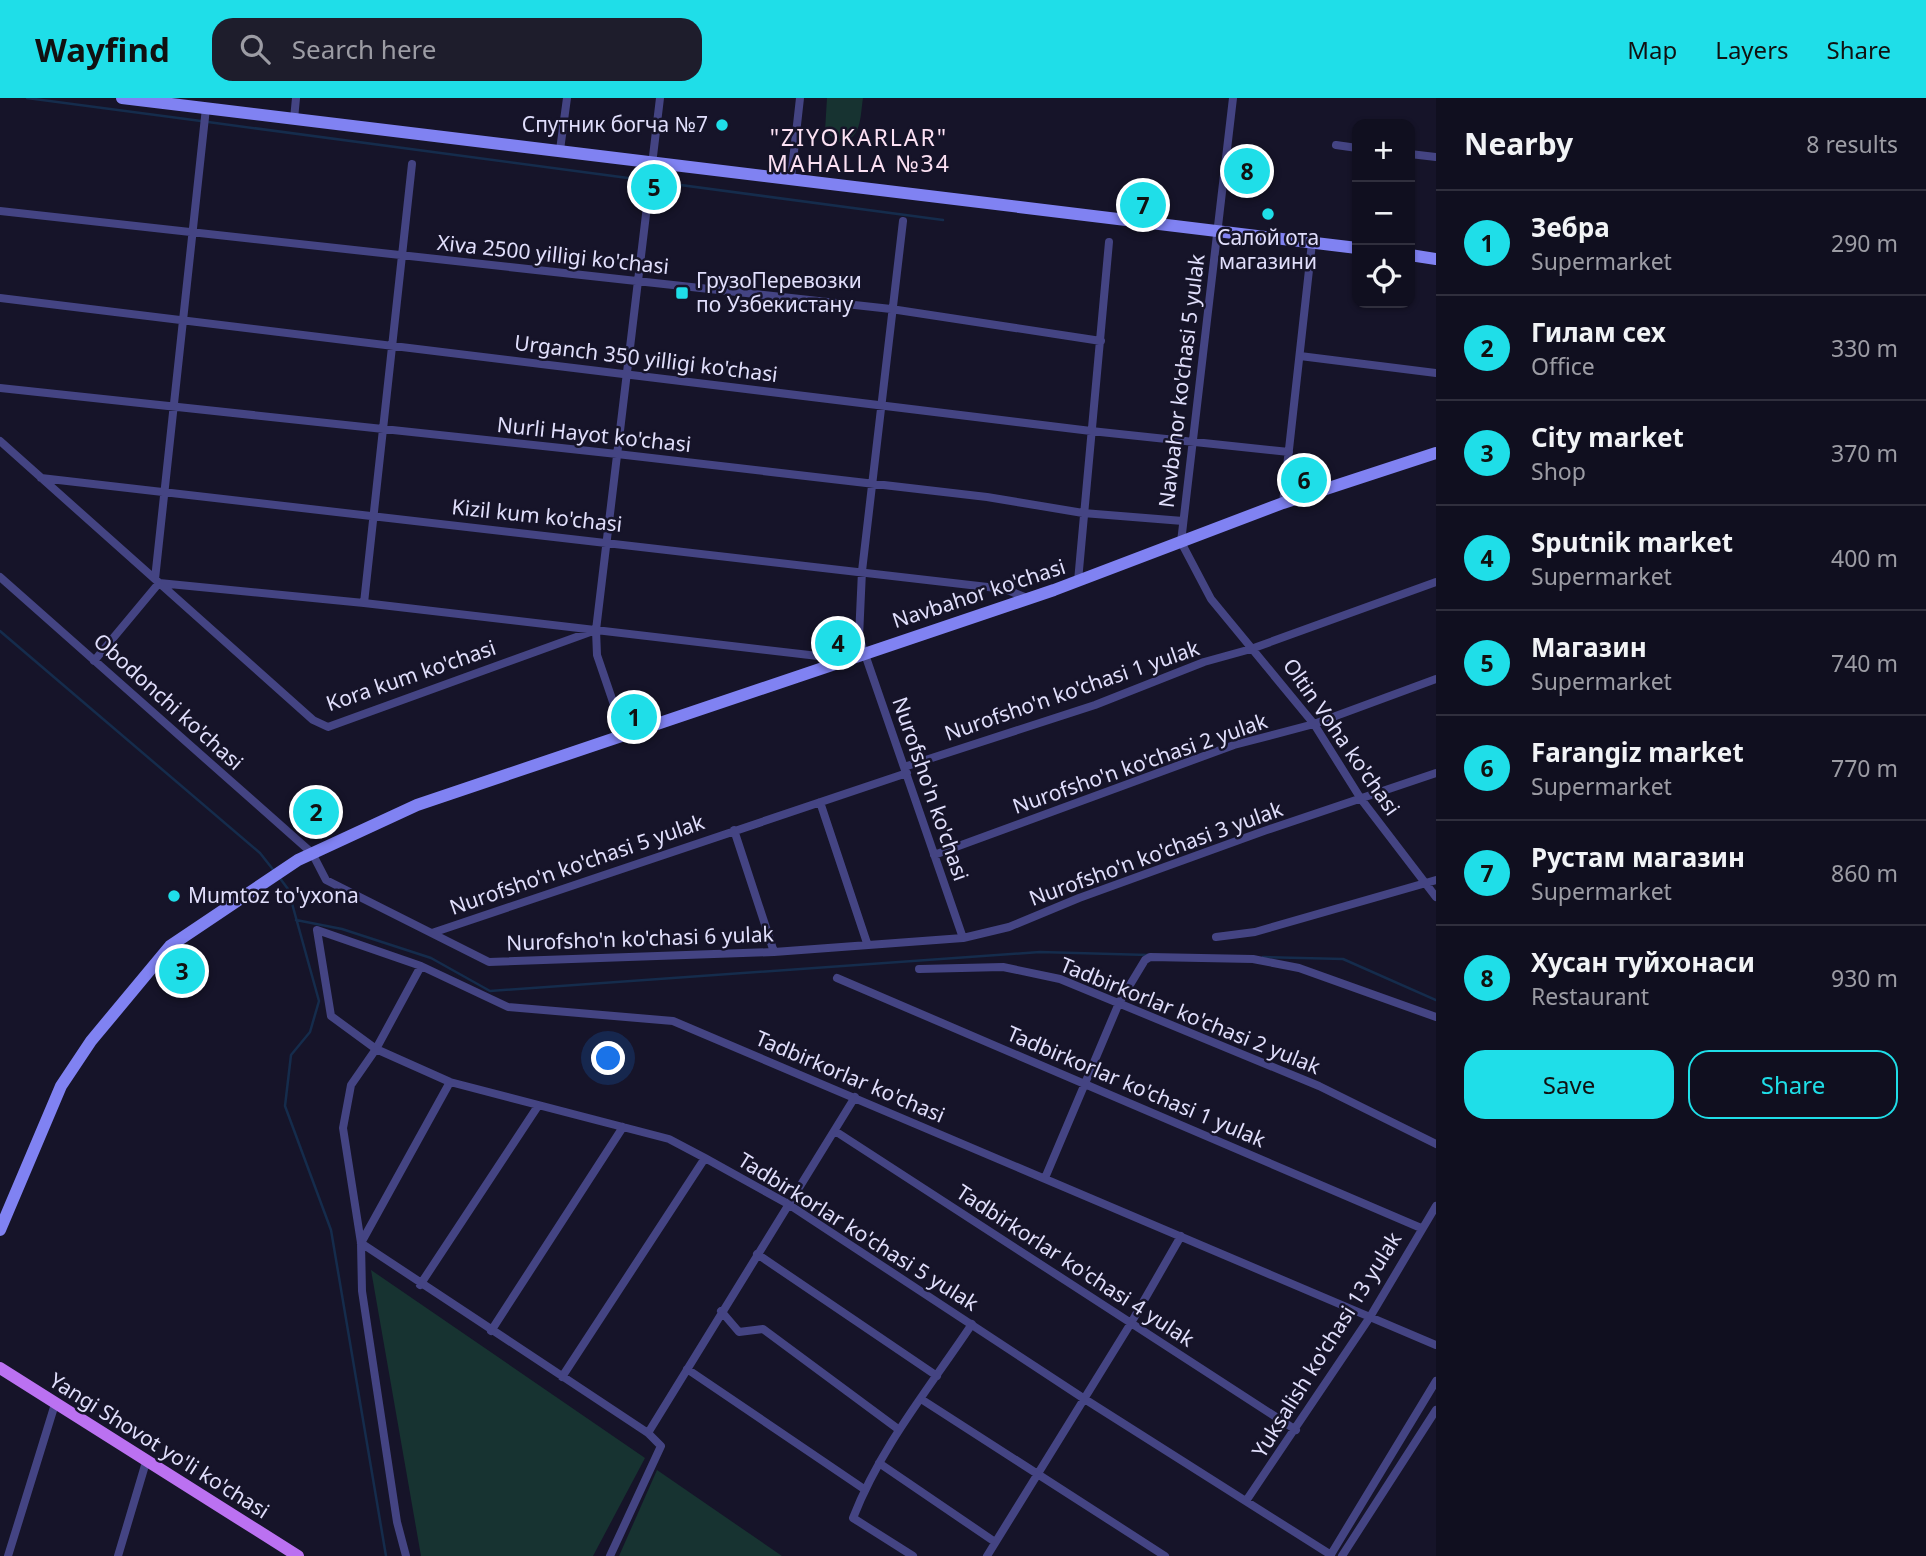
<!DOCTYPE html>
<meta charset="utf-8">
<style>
body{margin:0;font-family:"Noto Sans",sans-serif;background:#1e1d2c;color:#f1f3f6}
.controls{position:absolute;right:21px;top:21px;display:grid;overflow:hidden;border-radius:14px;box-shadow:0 2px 5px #0004}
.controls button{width:63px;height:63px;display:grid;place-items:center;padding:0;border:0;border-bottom:2px solid #302f3d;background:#100f1f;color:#f1f3f6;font:35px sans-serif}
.you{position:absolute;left:609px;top:961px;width:24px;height:24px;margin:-18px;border:5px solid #fff;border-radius:50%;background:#1a73e8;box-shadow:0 0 0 10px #1a73e833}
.badge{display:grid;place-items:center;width:46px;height:46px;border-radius:50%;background:#1fdee8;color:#111;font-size:23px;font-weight:700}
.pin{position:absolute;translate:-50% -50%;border:4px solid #fff;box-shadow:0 2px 7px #0006}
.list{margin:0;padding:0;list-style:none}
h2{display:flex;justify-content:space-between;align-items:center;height:91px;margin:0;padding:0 28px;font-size:30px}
h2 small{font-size:23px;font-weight:400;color:#9c9ca4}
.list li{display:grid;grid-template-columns:46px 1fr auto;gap:21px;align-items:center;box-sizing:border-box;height:105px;padding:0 28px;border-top:2px solid #302f3d}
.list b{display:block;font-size:26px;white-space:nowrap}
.list p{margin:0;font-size:23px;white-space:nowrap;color:#9c9ca4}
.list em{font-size:23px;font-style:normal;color:#9c9ca4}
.actions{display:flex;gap:14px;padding:21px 28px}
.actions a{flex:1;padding:16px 0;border:2px solid #1fdee8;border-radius:21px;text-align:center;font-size:24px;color:#1fdee8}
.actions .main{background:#1fdee8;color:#111}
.icon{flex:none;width:38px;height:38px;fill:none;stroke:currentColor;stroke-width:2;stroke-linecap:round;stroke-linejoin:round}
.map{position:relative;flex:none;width:1436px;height:1458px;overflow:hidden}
header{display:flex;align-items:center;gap:42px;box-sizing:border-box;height:98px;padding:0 35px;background:#1fdee8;color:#111}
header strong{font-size:33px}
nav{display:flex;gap:38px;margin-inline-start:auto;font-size:24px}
.search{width:490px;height:63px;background:#1e1d2c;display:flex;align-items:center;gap:18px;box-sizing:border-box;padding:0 24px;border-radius:21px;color:#9c9ca4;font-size:26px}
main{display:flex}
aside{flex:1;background:#100f1f}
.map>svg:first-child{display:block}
.green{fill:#173331}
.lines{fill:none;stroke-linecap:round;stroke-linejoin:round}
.stream{stroke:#152c4c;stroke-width:2.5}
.street{stroke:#444483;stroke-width:8}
.secondary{stroke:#8082f2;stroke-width:12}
.primary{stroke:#bb71f1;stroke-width:12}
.poi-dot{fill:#1fdee8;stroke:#161429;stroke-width:2.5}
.labels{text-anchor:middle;stroke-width:5;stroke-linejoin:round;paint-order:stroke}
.poi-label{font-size:21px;fill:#e1dffc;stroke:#161429;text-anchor:start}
.street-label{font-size:21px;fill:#e1dffc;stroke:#161429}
.neighbourhood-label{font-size:23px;letter-spacing:2px;fill:#fce1f3;stroke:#161429}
</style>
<header>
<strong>Wayfind</strong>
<div class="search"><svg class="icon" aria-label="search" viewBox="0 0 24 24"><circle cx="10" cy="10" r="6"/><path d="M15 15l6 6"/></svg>Search here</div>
<nav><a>Map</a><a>Layers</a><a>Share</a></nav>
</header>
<main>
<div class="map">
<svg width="1436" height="1458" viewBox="0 0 1436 1458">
<rect width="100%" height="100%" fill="#161429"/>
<path class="green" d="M827,0H863C860,19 862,43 838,44L825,33Z
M371,1172L645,1360L593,1458H421Z
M657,1372L782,1458H619Z"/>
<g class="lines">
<path class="stream" d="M27,0L201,23
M208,24L943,122
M0,533L260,755L275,774
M279,779L288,791L319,903L310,934L291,957L285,1008L331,1132L386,1458
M296,822L342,831L431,860L490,893L1040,854L1148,857
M1263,859L1343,861L1436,902"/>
<path class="street" d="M1233,0L1181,444L1211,501L1314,626L1361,701L1436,799
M294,21L296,0
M1336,47L1357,50
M560,52L567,0
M1410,56L1436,59
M791,80L800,0
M0,113L891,211L1101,243
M903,123L862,473L859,539L963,840
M0,200L1091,333L1289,354
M1300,258L1436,275
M0,290L617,356L987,399L1083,415L1183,423
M0,343L313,622L328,629L593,533
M41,380L1005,491L1027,500
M1283,405L1312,145
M0,479L312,755L326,782L489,864L774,854L963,840L1009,829L1079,800L1264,733L1436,675
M155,481L206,10
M1078,483L1109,144
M364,505L412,66
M94,563L159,485L364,505L844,561
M625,639L597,557L596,532L660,0
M904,669L1095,607L1204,564L1251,551L1436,484
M820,704L867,845
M734,732L774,854
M934,757L1234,647L1314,626L1436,581
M432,835L907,675
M1216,839L1255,834L1436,782
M421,868L376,951L351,987L343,1030L361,1145L450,984
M919,871L1003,869L1060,881L1319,988L1436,1046
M837,880L1421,1130
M835,1033L1296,1332
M1045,1080L1119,905L1145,862L1150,859L1253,861L1299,870L1436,919
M361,1145L648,1335L661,1348L610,1458
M361,1145L362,1193L397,1424L406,1458
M757,1156L937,1278
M420,1187L538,1008
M721,1213L739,1234L763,1231L898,1331
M491,1233L623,1029
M687,1271L864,1391
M562,1279L705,1060
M921,1301L1165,1458
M648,1335L855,999
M879,1365L995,1444
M1246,1403L1370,1219L1436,1108
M1331,1457L1083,1300L788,1106L705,1060L669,1041L450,984L376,951L331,918L317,832L421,868L508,909L673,923L1436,1247
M8,1458L55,1306
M118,1458L146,1364
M913,1458L853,1420C881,1348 930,1289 972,1226
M987,1458L1131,1225L1181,1138
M1330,1458L1436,1283
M1342,1458L1436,1312"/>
<path class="secondary" d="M122,0L1357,150
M1410,157L1436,161
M0,1132L61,988L91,943L170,848L298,762L417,707L1054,492L1283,405L1436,355"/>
<path class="primary" d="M0,1270L298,1458"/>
</g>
<g class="poi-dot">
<circle cx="722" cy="27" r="7"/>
<circle cx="1268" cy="116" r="7"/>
<rect x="675" y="188" width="14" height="14" rx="3.5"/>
<circle cx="174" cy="798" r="7"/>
</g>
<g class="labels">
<g class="poi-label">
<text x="708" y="34" text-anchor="end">Спутник богча №7</text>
<text x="1268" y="147" text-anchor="middle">Салой ота<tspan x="1268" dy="24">магазини</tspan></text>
<text x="696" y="190">ГрузоПеревозки<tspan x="696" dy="24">по Узбекистану</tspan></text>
<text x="188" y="805">Mumtoz to'yxona</text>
</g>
<g class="street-label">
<text transform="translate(553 157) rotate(6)" y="7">Xiva 2500 yilligi ko'chasi</text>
<text transform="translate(646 261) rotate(7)" y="7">Urganch 350 yilligi ko'chasi</text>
<text transform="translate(1182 283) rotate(-83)" y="7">Navbahor ko'chasi 5 yulak</text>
<text transform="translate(594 337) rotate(6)" y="7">Nurli Hayot ko'chasi</text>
<text transform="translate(537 418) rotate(6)" y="7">Kizil kum ko'chasi</text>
<text transform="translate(979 496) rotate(-18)" y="7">Navbahor ko'chasi</text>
<text transform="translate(411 578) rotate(-19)" y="7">Kora kum ko'chasi</text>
<text transform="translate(1072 593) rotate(-19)" y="7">Nurofsho'n ko'chasi 1 yulak</text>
<text transform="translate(168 604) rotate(42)" y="7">Obodonchi ko'chasi</text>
<text transform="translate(1341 639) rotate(55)" y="7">Oltin Voha ko'chasi</text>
<text transform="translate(1140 666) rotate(-19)" y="7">Nurofsho'n ko'chasi 2 yulak</text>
<text transform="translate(930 691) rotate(71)" y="7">Nurofsho'n ko'chasi</text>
<text transform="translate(1156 756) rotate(-20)" y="7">Nurofsho'n ko'chasi 3 yulak</text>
<text transform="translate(577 767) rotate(-19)" y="7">Nurofsho'n ko'chasi 5 yulak</text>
<text transform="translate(640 841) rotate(-2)" y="7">Nurofsho'n ko'chasi 6 yulak</text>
<text transform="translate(1190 918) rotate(22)" y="7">Tadbirkorlar ko'chasi 2 yulak</text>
<text transform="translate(850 979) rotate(23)" y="7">Tadbirkorlar ko'chasi</text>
<text transform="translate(1136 989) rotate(23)" y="7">Tadbirkorlar ko'chasi 1 yulak</text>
<text transform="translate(858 1134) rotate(32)" y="7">Tadbirkorlar ko'chasi 5 yulak</text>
<text transform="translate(1075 1168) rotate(33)" y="7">Tadbirkorlar ko'chasi 4 yulak</text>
<text transform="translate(1327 1247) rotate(-58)" y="7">Yuksalish ko'chasi 13 yulak</text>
<text transform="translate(159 1348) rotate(32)" y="7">Yangi Shovot yo'li ko'chasi</text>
</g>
<g class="neighbourhood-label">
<text x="859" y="48">"ZIYOKARLAR"<tspan x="859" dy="26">MAHALLA №34</tspan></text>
</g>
</g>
</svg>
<div class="controls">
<button>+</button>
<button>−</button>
<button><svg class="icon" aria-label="locate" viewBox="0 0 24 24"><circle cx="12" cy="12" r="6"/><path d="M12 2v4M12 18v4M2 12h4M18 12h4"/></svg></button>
</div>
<div class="you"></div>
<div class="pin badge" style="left:634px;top:619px">1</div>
<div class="pin badge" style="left:316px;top:714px">2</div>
<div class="pin badge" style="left:182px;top:873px">3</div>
<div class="pin badge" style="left:838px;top:545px">4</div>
<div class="pin badge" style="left:654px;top:89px">5</div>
<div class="pin badge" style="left:1304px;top:382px">6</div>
<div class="pin badge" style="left:1143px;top:107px">7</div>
<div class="pin badge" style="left:1247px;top:73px">8</div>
</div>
<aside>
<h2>Nearby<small>8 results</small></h2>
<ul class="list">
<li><span class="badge">1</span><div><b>Зебра</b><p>Supermarket</p></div><em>290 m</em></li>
<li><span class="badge">2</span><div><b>Гилам сех</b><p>Office</p></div><em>330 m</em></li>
<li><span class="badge">3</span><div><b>City market</b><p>Shop</p></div><em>370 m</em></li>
<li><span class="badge">4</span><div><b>Sputnik market</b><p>Supermarket</p></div><em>400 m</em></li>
<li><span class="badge">5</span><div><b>Магазин</b><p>Supermarket</p></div><em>740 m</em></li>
<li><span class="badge">6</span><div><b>Farangiz market</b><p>Supermarket</p></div><em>770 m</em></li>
<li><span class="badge">7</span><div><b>Рустам магазин</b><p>Supermarket</p></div><em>860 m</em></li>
<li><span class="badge">8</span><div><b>Хусан туйхонаси</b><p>Restaurant</p></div><em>930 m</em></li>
</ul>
<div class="actions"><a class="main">Save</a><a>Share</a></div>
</aside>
</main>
